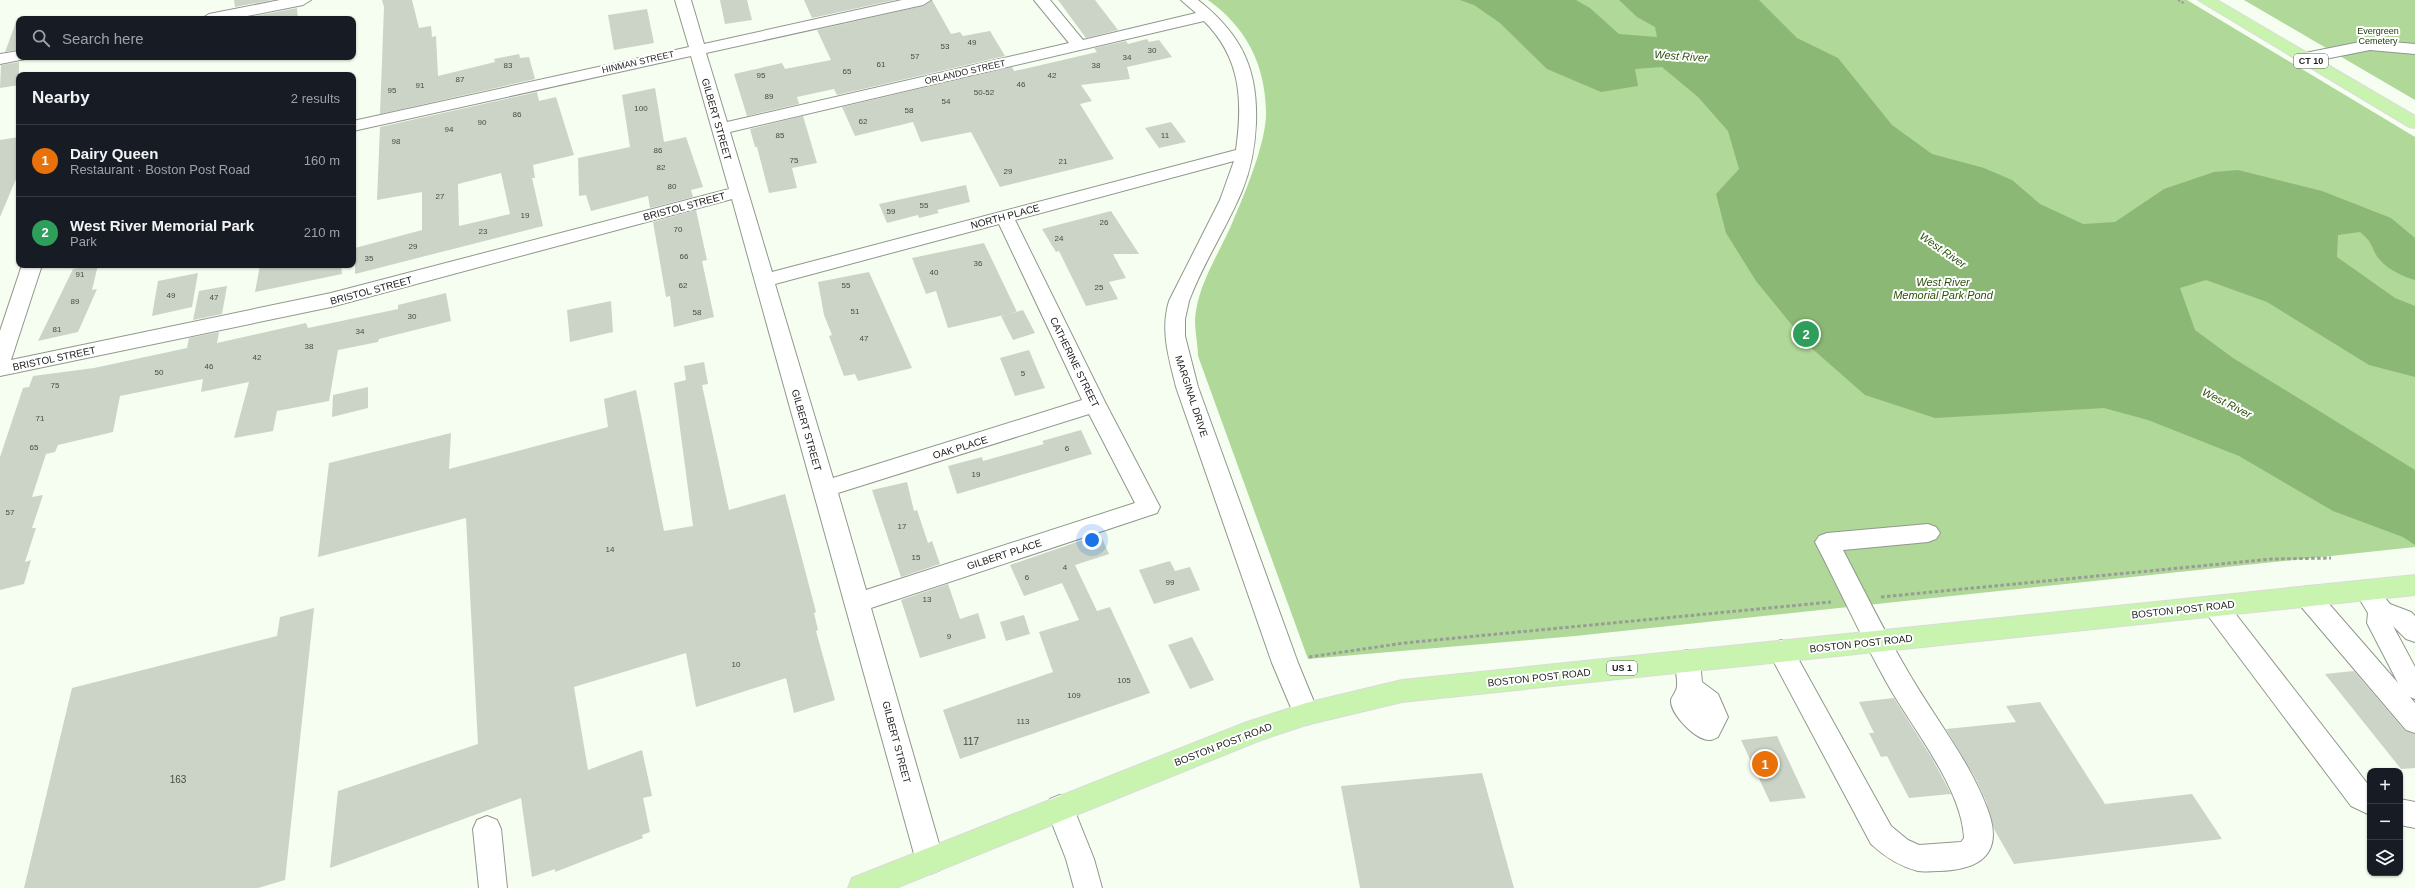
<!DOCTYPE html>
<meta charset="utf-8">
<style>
body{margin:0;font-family:Helvetica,sans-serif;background:#242831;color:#f1f3f6}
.controls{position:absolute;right:12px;bottom:12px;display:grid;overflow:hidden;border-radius:8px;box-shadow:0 1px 3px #0004}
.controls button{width:36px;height:36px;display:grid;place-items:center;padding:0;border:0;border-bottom:1px solid #363941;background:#171b24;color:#f1f3f6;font:20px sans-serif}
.you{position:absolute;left:1092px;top:540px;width:14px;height:14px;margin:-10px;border:3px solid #fff;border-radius:50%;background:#1a73e8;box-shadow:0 0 0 6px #1a73e833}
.badge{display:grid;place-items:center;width:26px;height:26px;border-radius:50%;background:#9a4aba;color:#fff;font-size:13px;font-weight:700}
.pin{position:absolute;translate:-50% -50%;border:2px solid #fff;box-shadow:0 1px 4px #0006}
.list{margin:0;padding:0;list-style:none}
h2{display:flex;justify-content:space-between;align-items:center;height:52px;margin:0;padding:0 16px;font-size:17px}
h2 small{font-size:13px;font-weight:400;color:#9ea1a6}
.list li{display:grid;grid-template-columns:26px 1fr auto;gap:12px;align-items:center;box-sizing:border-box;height:72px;padding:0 16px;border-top:1px solid #363941}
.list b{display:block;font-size:15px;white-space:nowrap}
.list p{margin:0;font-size:13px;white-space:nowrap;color:#9ea1a6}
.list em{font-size:13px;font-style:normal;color:#9ea1a6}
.icon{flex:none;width:22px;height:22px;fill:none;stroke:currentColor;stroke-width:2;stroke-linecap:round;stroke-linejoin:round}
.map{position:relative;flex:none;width:2415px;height:888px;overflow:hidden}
.search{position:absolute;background:#171b24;box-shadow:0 1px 3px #0004;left:16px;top:16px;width:340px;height:44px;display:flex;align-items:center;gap:10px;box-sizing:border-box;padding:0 14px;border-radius:8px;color:#9ea1a6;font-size:15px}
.panel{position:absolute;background:#171b24;box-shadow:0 1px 3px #0004;left:16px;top:72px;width:340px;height:196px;border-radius:8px}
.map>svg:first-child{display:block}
.green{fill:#afd899}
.water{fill:#8cb875}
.building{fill:#cbd4c7;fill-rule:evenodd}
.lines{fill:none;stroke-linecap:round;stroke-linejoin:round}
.minor-casing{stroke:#90988c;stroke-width:2}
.major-casing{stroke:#dbdbda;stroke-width:2}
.path-far1{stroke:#989e95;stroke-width:2;stroke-dasharray:2.5 1.5;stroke-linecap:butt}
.path{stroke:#989e95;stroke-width:3;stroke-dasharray:3.5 2.5;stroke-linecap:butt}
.minor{fill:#fff;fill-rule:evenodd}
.major{fill:#c8f4af;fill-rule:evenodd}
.labels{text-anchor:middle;stroke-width:4;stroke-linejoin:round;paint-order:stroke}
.number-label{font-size:8px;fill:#474c45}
.far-park-label{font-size:9px;fill:#203c0e;stroke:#fff}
.shield{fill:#fff;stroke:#5f625f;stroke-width:1}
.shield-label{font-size:9px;font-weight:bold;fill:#1b1e1a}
.far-street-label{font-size:9px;fill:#1b1e1a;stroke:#fff}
.street-label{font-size:10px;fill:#1b1e1a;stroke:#fff}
.near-number-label{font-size:10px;fill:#474c45}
.water-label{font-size:11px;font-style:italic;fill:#2a510b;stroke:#fff}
</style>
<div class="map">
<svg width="2415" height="888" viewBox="0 0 2415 888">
<rect width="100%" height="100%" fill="#f5fef1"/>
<path class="green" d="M1208,0H2187L2415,137V547L1575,636L1308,659L1198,356C1198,342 1193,325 1196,311C1201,279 1221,250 1233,221C1245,193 1267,141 1266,111C1265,64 1246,27 1208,0Z
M2244,0H2415V100Z"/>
<path class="water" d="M1460,0H1576L1590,8L1619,34L1657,37L1655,27L1637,17L1619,0H1759L1797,38L1838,58L1892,125L1932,154L1984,168L2012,180L2040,204L2083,224L2115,222L2164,189L2214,172L2238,170L2322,191L2391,218L2415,238V280C2404,277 2387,269 2380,260C2371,250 2375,244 2360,232L2338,235L2337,257L2395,298L2415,306V377L2369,365L2267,302L2206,280L2180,288L2195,330L2233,358L2415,470V545L2403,537L2333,511L2239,456L2148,420L2104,408L1935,418L1865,395L1808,345L1756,281L1726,233L1716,194L1739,169L1728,131L1698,97L1662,67L1635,69L1638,86L1601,92L1547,69L1500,23L1474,5Z"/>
<path class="building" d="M234,0H272L235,7Z
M382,0H412L419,28L431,26L432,37L436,36L438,76L495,62L494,59L519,54L520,58L529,57L535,79L380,114L384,7Z
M720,0H747L752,20L725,24Z
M804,0H895L812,18Z
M932,0L951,34L960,32L963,36L990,31L1005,56L837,95L834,89L797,97L799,104L747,116L734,74L782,63L785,69L831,60L817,30L923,6Z
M1058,0H1095L1118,30L1086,38Z
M297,8L298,19H240Z
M647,9L654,43L614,50L608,15Z
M16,22H19V50L5,52Z
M1147,39L1149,42L1159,40L1172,57L1127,67L1130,79L1081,85L1092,101L1080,104L1114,159L1000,187L971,132L921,142L913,122L855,136L842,107L1012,67L1014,71L1024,69L1097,52L1094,48L1126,41L1128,44Z
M19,62V85L0,88L1,65Z
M655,88L664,142L686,137L703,187L691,190L693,197L650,208L648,196L591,211L586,195L579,196L578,158L630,147L622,95Z
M537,92L539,101L556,97L574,155L533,165L535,178H532L543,226L355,274V248L422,230V192L377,200L380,127ZM501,173L510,214L459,226L458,184Z
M803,116L817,163L792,168L797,188L769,193L757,147H755L750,129Z
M1171,122L1186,142L1159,148L1145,128Z
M19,137V172L0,217V140Z
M966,185L970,202L937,210L939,213L919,218L918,215L887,223L879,204Z
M696,210L707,260L702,261L714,317L674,327L670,296L666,297L653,222Z
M1111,211L1139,254H1113L1126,278L1109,282L1118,299L1086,306L1059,251L1056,252L1042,229Z
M984,243L1017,312L948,328L936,291L926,294L912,258Z
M98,265L92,290L97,289L78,332L38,341L73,269Z
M260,265H341L342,274L255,292Z
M869,272L912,368L858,381L855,374L844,376L829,336L832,335L824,315L818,282Z
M198,273L192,307L152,316L158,281Z
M227,286L222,314L193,320L199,291Z
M446,293L451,321L379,339L378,342L338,350L329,401L277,411L273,431L234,438L249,382L201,392L203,379L120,396L113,432L58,445L55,452L46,454L32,497L43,495L32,528H36L25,562L31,560L24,584L0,590V457L23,388L29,387L33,376L94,368L187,348L189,338L219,332L217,343L306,323L308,328L398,309V305Z
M611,301L613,332L570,342L567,310Z
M1023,310L1035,333L1013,340L1001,316Z
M1029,350L1045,388L1015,396L1000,358Z
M704,362L708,384L702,385L729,510L785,494L816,612L814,613L818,630L816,631L835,700L794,713L786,678L696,707L686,653L574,687L588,770L642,750L652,796L643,798L650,832L642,835L643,838L555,872V869L532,877L521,798L330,868L338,791L478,744L466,518L318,557L329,463L451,433L449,469L608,427L604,399L636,390L664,531L693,526L674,383L686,380L684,366Z
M368,387V408L332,417L333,395Z
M1081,430L1092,454L957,494L948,466L982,457L983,461L1044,444L1042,441Z
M907,482L914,511L917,510L928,543L932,541L940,564L901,577L872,490Z
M1100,534L1109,554L1075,565L1097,611L1110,607L1150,693L960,759L943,710L1053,672L1039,632L1079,620L1062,583L1024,596L1010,565Z
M1170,561L1175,571L1190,567L1200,590L1154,604L1139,570Z
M948,584L960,619L978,613L986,638L920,658L901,600Z
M314,608L285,880L258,888H24L72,688L277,636L280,617Z
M1024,615L1030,634L1006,641L1000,622Z
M1192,637L1214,680L1190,689L1168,645Z
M2354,671L2405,731L2415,734V768L2401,769L2325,674Z
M1894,698L1933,760L1951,794L1909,798L1887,756L1881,757L1869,733H1874L1859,702Z
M2040,702L2105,804L2192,794L2222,839L2014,864L1994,829L1986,801L1977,781L1946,729L2016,722L2006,706Z
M1777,736L1806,798L1770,802L1741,740Z
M1482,773L1514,888H1360L1341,786Z"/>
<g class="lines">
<defs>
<path id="minor" d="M280,0H311L303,5L232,19H201L209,14Z
M675,0H691L704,44L902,0H931L923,5L706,53L727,122L1069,43L1034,0H1050L1083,40L1196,13L1181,0H1198C1241,34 1258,68 1256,123C1255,147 1251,169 1242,191C1226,229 1203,263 1189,301L1185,319V336L1198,387L1298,663L1319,714L1315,722L1306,725L1297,722L1272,663L1176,387C1169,358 1160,331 1169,301L1220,200L1234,161L1015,220L1106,404L1160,507L1157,513L871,608L944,861L940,870L930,874L920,870L916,861L732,199L331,307L0,376V331L22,265H42L11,360L331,293L729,189L691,56L353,131V121L689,47ZM1204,21C1241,58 1243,100 1236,150L772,272L730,132ZM999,224L1082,400L833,478L775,284ZM1089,414L1135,503L866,590L838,493Z
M2370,40L2415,44V54L2370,50L2305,63L2299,61L2297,58L2299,55L2305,53Z
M19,51V57H26L25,59L0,64V54Z
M1928,524L1936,527L1940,533L1936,539L1928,542L1843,550C1864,590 1884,631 1907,670C1933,716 1977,770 1991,820C2001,860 1971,870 1939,871C1932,871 1924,872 1918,871C1899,866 1885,857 1871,844L1768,651L1772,644L1781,640L1790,644L1891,826L1908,840L1919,845L1961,842L1964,838C1962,789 1913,729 1888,685C1862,639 1840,590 1815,542L1819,536L1827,533Z
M2307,586L2316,589L2398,683L2367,623L2368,613L2360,600L2363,593L2372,590L2381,593L2390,604L2411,612L2415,616V642L2406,639L2393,626L2415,667V699L2410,697L2415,703V733L2406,730L2298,603L2295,596L2298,589Z
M2215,596L2224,599L2370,787V815L2351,806L2206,613L2203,606L2206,599Z
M1687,650L1696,653L1700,661L1702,682L1718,694L1728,717L1718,737C1716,738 1712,740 1710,740C1696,741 1670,714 1671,700C1672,696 1677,691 1677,686C1678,674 1672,665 1678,653Z
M1060,795L1070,799L1094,859L1102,888H1074L1066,859L1046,808L1050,799Z
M2400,799L2415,802V828L2400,825Z
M487,816L497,820L501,829L507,888H479L473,829L477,820Z"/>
<path id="major" d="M2198,0H2217L2415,116V128L2409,127Z
M2415,575V595L1402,702L1306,725L1261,740L896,888H848L852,878L1247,722L1306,703L1402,680Z"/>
</defs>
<use href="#minor" class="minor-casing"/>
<use href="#major" class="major-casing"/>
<path class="path-far1" d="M2178,0L2185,4"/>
<path class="path" d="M1881,597L2272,559L2331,558
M1309,657L1404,643L1831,602"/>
<use href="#minor" class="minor"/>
<use href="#major" class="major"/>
</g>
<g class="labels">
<g class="number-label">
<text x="972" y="45">49</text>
<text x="945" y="49">53</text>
<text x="1152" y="53">30</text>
<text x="915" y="59">57</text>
<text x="1127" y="60">34</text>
<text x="881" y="67">61</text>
<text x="508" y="68">83</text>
<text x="1096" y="68">38</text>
<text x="847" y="74">65</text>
<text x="761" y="78">95</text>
<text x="1052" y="78">42</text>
<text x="460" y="82">87</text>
<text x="1021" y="87">46</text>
<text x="420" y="88">91</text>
<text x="392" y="93">95</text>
<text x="984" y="95">50-52</text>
<text x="769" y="99">89</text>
<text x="946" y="104">54</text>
<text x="641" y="111">100</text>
<text x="909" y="113">58</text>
<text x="517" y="117">86</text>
<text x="863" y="124">62</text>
<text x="482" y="125">90</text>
<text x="449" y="132">94</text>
<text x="780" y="138">85</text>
<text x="1165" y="138">11</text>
<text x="396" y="144">98</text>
<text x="658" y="153">86</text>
<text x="794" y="163">75</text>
<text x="1063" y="164">21</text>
<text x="661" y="170">82</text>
<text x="1008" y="174">29</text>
<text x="672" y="189">80</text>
<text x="440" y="199">27</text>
<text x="924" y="208">55</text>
<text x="891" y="214">59</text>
<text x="525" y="218">19</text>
<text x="1104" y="225">26</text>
<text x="678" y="232">70</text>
<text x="483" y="234">23</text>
<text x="1059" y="241">24</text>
<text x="413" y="249">29</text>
<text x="684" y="259">66</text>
<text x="369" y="261">35</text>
<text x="978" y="266">36</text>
<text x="934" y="275">40</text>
<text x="80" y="277">91</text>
<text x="683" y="288">62</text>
<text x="846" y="288">55</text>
<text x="1099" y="290">25</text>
<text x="171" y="298">49</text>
<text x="214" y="300">47</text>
<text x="75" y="304">89</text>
<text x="855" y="314">51</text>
<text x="697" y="315">58</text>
<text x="412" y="319">30</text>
<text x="57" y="332">81</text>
<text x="360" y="334">34</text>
<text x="864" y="341">47</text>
<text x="309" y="349">38</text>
<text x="257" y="360">42</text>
<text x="209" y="369">46</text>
<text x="159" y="375">50</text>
<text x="1023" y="376">5</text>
<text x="55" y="388">75</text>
<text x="40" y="421">71</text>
<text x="34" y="450">65</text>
<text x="1067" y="451">6</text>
<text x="976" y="477">19</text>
<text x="10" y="515">57</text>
<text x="902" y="529">17</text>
<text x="610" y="552">14</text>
<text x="916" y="560">15</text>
<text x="1065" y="570">4</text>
<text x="1027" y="580">6</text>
<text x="1170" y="585">99</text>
<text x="927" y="602">13</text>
<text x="949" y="639">9</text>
<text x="736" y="667">10</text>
<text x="1124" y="683">105</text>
<text x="1074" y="698">109</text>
<text x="1023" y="724">113</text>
</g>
<g class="far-park-label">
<text x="2378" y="34">Evergreen<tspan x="2378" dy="10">Cemetery</tspan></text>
</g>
<g class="shield">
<rect x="2294" y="54" width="34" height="14" rx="3"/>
<rect x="1607" y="661" width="30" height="14" rx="3"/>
</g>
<g class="shield-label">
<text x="2311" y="64">CT 10</text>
<text x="1622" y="671">US 1</text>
</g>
<g class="far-street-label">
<text transform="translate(638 62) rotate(-13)" y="3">HINMAN STREET</text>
<text transform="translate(965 72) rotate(-13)" y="3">ORLANDO STREET</text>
</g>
<g class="street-label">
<text transform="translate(717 119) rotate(74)" y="4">GILBERT STREET</text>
<text transform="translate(684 206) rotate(-15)" y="4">BRISTOL STREET</text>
<text transform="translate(1005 216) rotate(-15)" y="4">NORTH PLACE</text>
<text transform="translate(371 290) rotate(-15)" y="4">BRISTOL STREET</text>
<text transform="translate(54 358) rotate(-12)" y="4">BRISTOL STREET</text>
<text transform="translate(1075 362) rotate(64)" y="4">CATHERINE STREET</text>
<text transform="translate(1192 396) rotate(72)" y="4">MARGINAL DRIVE</text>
<text transform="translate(807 430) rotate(74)" y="4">GILBERT STREET</text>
<text transform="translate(960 447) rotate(-17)" y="4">OAK PLACE</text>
<text transform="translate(1004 554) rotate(-18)" y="4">GILBERT PLACE</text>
<text transform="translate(2183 609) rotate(-6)" y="4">BOSTON POST ROAD</text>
<text transform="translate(1861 643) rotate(-6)" y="4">BOSTON POST ROAD</text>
<text transform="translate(1539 677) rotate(-6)" y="4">BOSTON POST ROAD</text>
<text transform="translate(897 742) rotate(75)" y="4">GILBERT STREET</text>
<text transform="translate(1223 744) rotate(-21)" y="4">BOSTON POST ROAD</text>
</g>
<g class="near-number-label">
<text x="971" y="745">117</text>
<text x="178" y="783">163</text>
</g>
<g class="water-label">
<text transform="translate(1681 56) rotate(4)" y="4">West River</text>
<text transform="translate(1943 250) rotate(35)" y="4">West River</text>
<text x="1943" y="286">West River<tspan x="1943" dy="13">Memorial Park Pond</tspan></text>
<text transform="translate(2227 403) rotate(27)" y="4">West River</text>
</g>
</g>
</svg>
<div class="controls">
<button>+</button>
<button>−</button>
<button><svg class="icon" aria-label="layers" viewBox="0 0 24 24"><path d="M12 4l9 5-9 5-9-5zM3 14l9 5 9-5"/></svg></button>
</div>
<div class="you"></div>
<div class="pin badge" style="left:1765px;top:764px;background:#e8710a">1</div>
<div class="pin badge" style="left:1806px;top:334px;background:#2e9e5b">2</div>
<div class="search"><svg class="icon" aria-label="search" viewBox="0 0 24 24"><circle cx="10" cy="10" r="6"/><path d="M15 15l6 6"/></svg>Search here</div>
<section class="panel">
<h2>Nearby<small>2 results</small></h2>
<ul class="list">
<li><span class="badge" style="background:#e8710a">1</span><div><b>Dairy Queen</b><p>Restaurant · Boston Post Road</p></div><em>160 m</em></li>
<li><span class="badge" style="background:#2e9e5b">2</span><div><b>West River Memorial Park</b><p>Park</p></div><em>210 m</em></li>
</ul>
</section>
</div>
